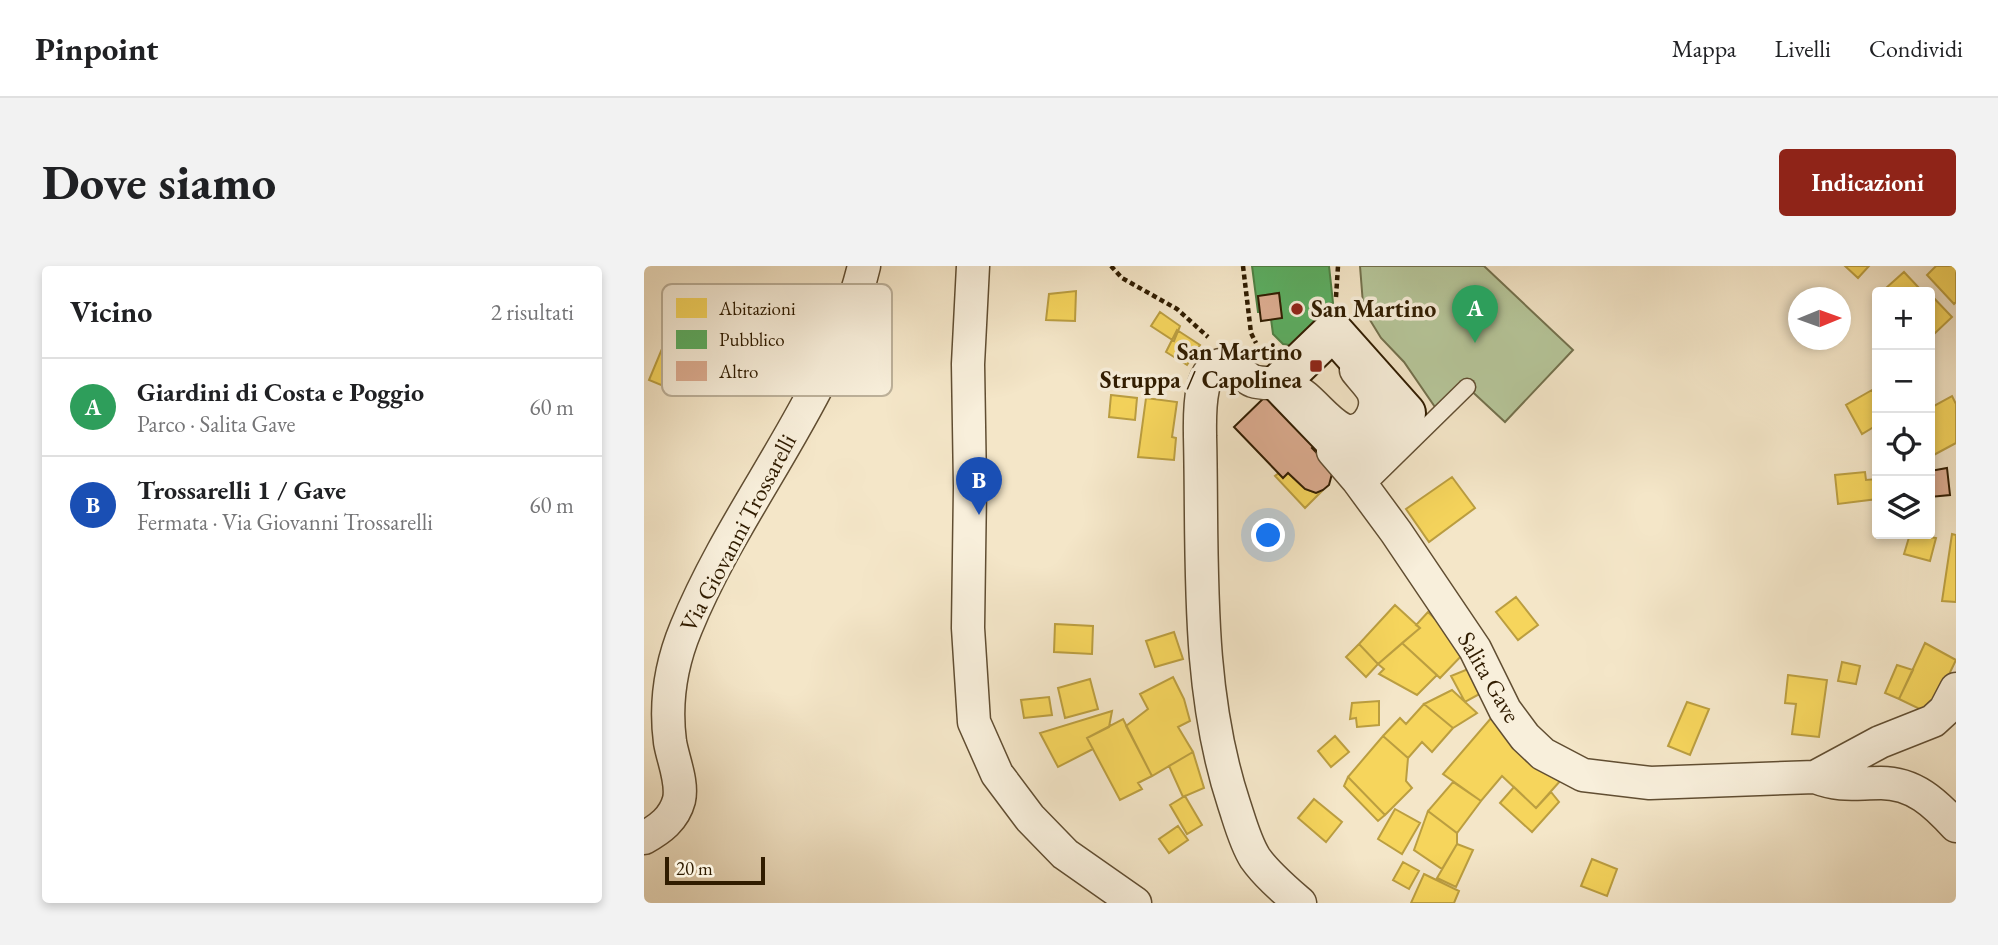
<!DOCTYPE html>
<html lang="it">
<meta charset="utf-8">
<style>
body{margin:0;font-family:"EB Garamond",serif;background:#f2f2f2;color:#202124}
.controls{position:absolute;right:21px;top:21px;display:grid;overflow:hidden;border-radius:7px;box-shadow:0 4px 10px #0003}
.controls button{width:63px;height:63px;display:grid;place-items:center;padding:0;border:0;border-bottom:2px solid #e0e0e0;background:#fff;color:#202124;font:35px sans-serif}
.compass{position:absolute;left:1144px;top:21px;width:63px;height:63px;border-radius:50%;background:#fff;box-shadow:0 4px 10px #0003;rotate:89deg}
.scale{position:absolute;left:21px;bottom:18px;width:100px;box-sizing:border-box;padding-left:7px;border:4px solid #301c00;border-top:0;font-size:19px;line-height:24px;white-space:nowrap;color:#301c00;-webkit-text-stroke:5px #f8efdb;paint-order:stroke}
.you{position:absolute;left:625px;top:270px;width:24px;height:24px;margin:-18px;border:5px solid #fff;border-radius:50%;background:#1a73e8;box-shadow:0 0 0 10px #1a73e833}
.badge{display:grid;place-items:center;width:46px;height:46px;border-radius:50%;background:#8f2418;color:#fff;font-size:23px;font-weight:700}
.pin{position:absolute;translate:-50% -58px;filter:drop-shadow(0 2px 4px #0008)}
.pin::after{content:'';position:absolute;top:37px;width:24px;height:21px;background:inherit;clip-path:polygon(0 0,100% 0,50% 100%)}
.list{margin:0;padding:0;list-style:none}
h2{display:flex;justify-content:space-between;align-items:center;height:91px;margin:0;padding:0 28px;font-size:30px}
h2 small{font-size:23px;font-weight:400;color:#757577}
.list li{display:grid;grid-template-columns:46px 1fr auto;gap:21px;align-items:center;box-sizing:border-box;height:98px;padding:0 28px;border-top:2px solid #e0e0e0}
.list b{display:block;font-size:26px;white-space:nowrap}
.list p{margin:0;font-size:23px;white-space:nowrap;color:#757577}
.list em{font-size:23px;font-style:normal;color:#757577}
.icon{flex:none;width:38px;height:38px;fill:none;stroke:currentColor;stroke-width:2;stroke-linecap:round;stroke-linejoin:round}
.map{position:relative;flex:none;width:1312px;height:637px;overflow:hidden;border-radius:7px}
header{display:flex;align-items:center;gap:42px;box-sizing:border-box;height:98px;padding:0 35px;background:#fff;border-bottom:2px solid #e0e0e0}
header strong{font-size:33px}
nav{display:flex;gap:38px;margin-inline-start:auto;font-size:24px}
.intro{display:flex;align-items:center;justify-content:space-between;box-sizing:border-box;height:168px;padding:0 42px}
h1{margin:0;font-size:49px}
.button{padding:18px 32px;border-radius:7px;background:#8f2418;color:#fff;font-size:24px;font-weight:700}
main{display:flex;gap:42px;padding:0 42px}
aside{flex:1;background:#fff;border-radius:7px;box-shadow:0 4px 10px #0003}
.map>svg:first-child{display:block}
.green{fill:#b6c69a;stroke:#73714d;stroke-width:2}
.homes{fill:#f6d55c;stroke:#bb9e40;stroke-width:2}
.public{fill:#5aae61;stroke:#4d8244;stroke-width:2}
.building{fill:#dcac90;stroke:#301c00;stroke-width:2}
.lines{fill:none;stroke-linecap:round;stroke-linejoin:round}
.lane-casing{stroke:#614e32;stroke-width:19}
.street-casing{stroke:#614e32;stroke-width:35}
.secondary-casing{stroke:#301c00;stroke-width:42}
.path{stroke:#301c00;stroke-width:4.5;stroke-dasharray:5 3.5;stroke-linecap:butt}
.lane{stroke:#f8efdb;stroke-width:16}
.street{stroke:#f8efdb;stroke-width:32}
.secondary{stroke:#f8efdb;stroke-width:38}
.poi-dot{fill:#8f2418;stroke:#f8efdb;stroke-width:2.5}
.labels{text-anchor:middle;stroke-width:7;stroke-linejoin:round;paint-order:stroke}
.poi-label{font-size:24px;font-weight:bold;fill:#301c00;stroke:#f8efdb;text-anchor:start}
.street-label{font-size:24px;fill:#301c00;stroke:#f8efdb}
.key{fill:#f8efdb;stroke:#bcb099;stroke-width:2}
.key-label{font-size:19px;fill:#301c00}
</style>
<header>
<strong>Pinpoint</strong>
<nav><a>Mappa</a><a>Livelli</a><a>Condividi</a></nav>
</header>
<div class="intro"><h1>Dove siamo</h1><a class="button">Indicazioni</a></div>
<main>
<aside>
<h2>Vicino<small>2 risultati</small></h2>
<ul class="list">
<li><span class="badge" style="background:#2e9e5b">A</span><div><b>Giardini di Costa e Poggio</b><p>Parco · Salita Gave</p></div><em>60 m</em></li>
<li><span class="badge" style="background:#1a4fb4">B</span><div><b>Trossarelli 1 / Gave</b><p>Fermata · Via Giovanni Trossarelli</p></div><em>60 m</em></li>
</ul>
</aside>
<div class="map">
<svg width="1312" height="637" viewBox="0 0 1312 637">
<rect width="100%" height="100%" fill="#f4e6c8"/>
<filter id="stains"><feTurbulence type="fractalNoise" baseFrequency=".00286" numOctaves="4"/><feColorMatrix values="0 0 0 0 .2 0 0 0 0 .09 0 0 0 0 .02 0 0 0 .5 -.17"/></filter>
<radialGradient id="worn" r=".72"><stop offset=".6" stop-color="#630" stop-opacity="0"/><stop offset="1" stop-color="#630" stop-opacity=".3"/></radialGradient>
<path class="green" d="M716,0H840L929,84L861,156L819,117L791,141L760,96L737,72L726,54L719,38Z"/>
<path class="homes" d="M1201,0H1225L1214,12Z
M1292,0H1312V36L1310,38L1283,9Z
M1260,6L1276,23L1273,26H1246L1242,22Z
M432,25L431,55L402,54L405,28Z
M1286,28L1308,51L1288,70L1286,67Z
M516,46L536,60L530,75L507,60Z
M30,54L71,71L55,109L42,104L34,126L5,114Z
M533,64L556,79L543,99L522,86Z
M1228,124L1233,133V159L1218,168L1202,139Z
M467,129L493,132L491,154L465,151Z
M1308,130L1312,138V177L1286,191V142Z
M502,132L533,136L528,171L532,172L530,194L494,191Z
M1221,206L1222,214L1233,213V233L1194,238L1191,209Z
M635,207L639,212L644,207L661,223L672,227L679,224L661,242L631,210Z
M808,211L831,242L785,276L762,243Z
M1266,268L1292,272L1286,295L1260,288Z
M1308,268L1312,269V336L1298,335Z
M872,331L894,359L874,374L852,346Z
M751,339L776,362L734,398L715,378Z
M784,346L823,384L796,412L758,377L776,362L772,359Z
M411,358L449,360L448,388L410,386Z
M530,366L539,393L511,401L502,375Z
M758,377L793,409L773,429L735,408L740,403L734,398Z
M1281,377L1312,394L1286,448L1255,433Z
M715,378L734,398L722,411L702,391Z
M1198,396L1216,400L1212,418L1194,415Z
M1253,399L1269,404L1255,433L1241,427Z
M829,401L841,425L821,436L807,410Z
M1144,409L1183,414L1175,471L1148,468L1152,438L1141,437Z
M529,411L540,433L546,455L534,461L549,486L508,510L482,460L504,443L496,428Z
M446,413L454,443L421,452L414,422Z
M808,424L833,447L809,462L780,438Z
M405,431L408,449L380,452L377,434Z
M735,435V459L713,461L712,452L706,453L708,437Z
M1043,436L1065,443L1046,489L1024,480Z
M780,438L809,462L788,486L778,476L764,492L739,470L756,452L762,458Z
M468,445L465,461L443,472L449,483L414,501L396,467Z
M848,451L917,514L892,542L858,510L837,535L799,508Z
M479,453L508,510L494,517L498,523L476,534L443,472Z
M691,470L705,486L687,501L674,485Z
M739,470L764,492L762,515L768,522L741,549L704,511Z
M549,486L560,522L539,531L525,500Z
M704,511L741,549L734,555L700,520Z
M809,516L837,535L813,567L784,545Z
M870,521L892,542L907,526L915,536L888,566L856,537Z
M541,530L558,559L543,568L526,539Z
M670,533L698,556L682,576L654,552Z
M751,543L776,557L758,588L734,573Z
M784,545L813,567V578L798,603L770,584Z
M534,560L544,574L525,587L515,573Z
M813,578L829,584L812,621L793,612Z
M948,593L973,603L963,630L937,620Z
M759,596L775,605L765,623L749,614Z
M780,608L815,625L810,637H767Z"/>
<path class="public" d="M608,0H685L689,37L669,40L672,63L652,80L639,78L629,68L627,53L638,52L635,27L614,30L616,46H614Z"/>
<path class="building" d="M635,27L638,52L617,55L614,30Z
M625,127L673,177L668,182L689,204L685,219L679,224L672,227L661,223L644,207L639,212L590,161Z
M1303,202L1306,229L1286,231V205Z"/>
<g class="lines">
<defs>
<path id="lane" d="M720,222L823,121"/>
<path id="street" d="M329,0L324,98L326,221L324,362L330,456L353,508L386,552L421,588L491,637
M689,185L713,213L752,266L831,383L861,444L881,471L899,488L939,509L1006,517L1171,511L1236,476L1289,455L1301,444L1312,423
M1171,511C1197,521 1211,517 1237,517C1270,517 1291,537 1312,560
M0,572C16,563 30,553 35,534C39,516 29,494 26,476C21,438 27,398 42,362C93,237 188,132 220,0
M656,637C641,624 623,609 611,592C601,576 596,556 590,538C551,420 559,292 556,170C556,152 553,96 582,99C592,100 599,111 609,115C621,119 633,115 645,120C667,131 680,154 698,163C718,173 736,147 730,129C728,121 717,111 712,104"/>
<path id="secondary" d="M689,65L762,147L714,199L635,117Z"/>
</defs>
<use href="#lane" class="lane-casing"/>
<use href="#street" class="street-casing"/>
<use href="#secondary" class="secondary-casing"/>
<path class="path" d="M467,0L478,12L533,43L564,71
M599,0L607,67L612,77
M692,31L694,0"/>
<use href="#lane" class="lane"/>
<use href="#street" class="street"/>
<use href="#secondary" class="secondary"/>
</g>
<g class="poi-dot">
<circle cx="653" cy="43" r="7"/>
<rect x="665" y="93" width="14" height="14" rx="3.5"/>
</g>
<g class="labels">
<g class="poi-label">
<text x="667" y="51">San Martino</text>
<text x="658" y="94" text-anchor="end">San Martino<tspan x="658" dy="28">Struppa / Capolinea</tspan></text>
</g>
<g class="street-label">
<text transform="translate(94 267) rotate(-62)" y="8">Via Giovanni Trossarelli</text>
<text transform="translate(845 411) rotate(60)" y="8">Salita Gave</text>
</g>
</g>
<rect x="18" y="18" width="230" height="112" rx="10" class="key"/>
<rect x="32" y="32" width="31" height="20" fill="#f6d55c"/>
<rect x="32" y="64" width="31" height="19" fill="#5aae61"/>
<rect x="32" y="95" width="31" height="20" fill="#dcac90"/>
<g class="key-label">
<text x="75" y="49">Abitazioni</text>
<text x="75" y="80">Pubblico</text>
<text x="75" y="112">Altro</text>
</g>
<rect width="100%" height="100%" filter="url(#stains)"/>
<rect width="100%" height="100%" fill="url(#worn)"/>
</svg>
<div class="controls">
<button>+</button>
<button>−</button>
<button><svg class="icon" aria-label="locate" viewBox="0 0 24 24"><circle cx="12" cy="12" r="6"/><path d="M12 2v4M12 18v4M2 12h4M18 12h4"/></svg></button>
<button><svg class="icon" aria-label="layers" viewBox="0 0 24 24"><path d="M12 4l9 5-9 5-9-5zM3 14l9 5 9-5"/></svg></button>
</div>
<svg class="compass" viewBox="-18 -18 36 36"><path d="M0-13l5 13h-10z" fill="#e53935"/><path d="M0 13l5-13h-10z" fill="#757577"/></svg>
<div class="scale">20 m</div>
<div class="you"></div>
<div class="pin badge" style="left:831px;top:77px;background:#2e9e5b">A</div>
<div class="pin badge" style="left:335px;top:249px;background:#1a4fb4">B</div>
</div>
</main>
